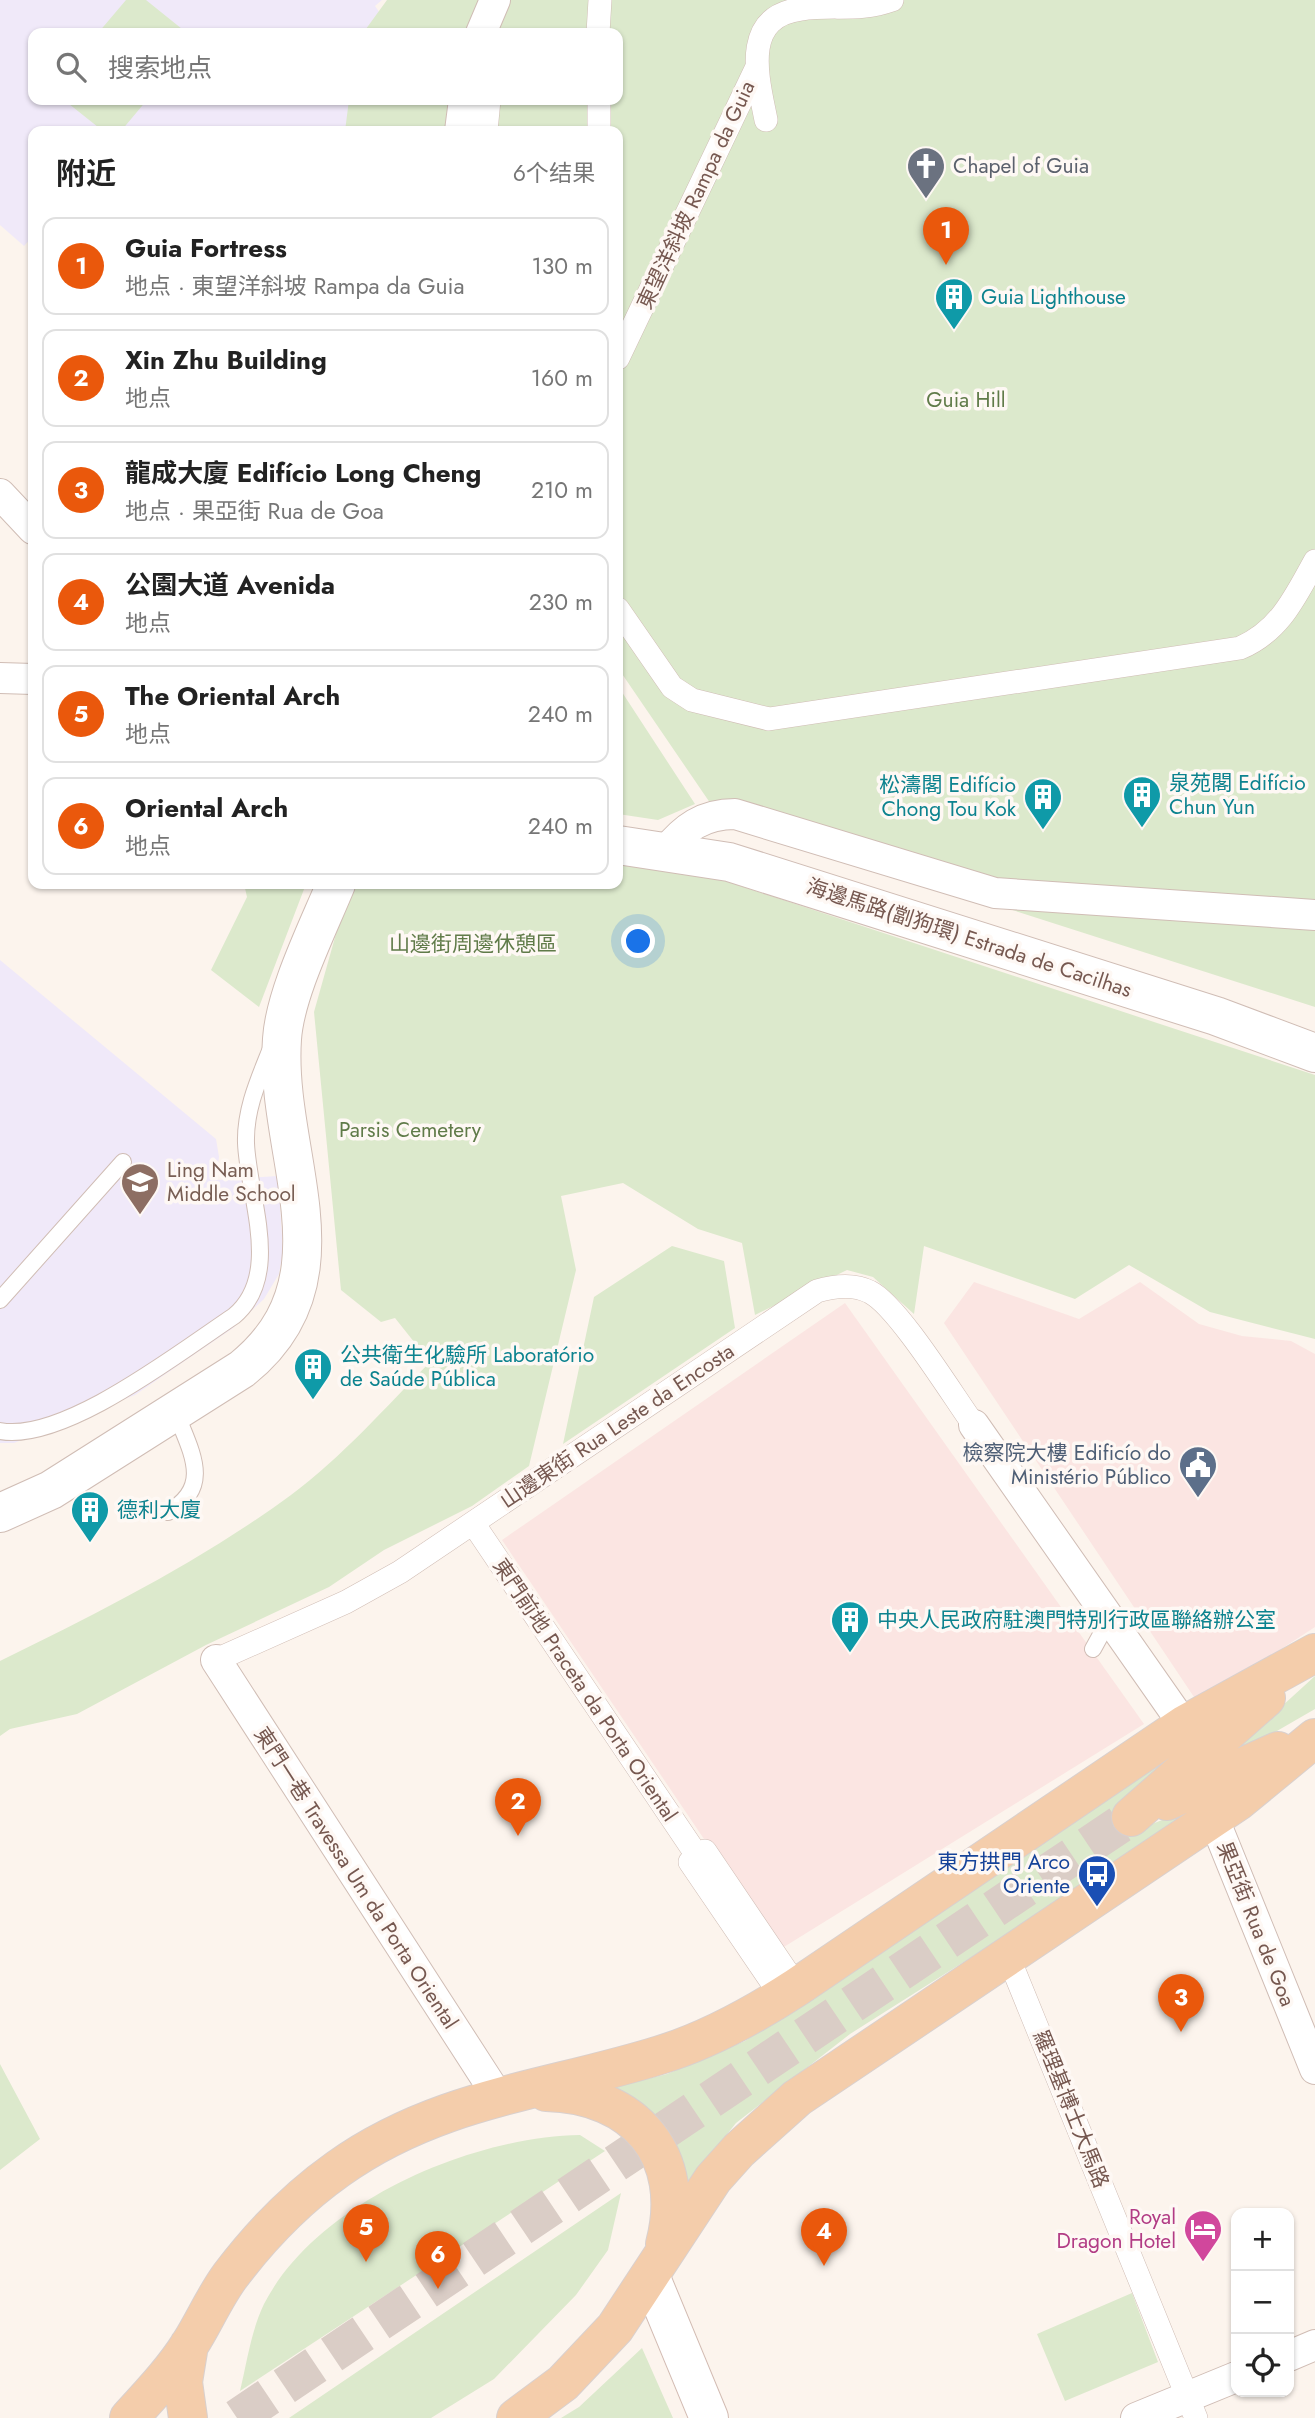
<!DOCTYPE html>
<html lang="zh">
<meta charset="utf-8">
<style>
body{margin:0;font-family:Jost,"Noto Sans SC",sans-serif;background:#f6f6f6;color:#222}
.controls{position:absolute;right:21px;bottom:21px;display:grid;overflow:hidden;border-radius:14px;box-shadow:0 2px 5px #0004}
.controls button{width:63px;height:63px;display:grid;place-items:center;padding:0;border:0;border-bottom:2px solid #e0e0e0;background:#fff;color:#222;font:35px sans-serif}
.you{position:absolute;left:639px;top:942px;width:24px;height:24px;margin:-18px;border:5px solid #fff;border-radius:50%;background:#1a73e8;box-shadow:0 0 0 10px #1a73e833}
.badge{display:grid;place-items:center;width:46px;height:46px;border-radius:50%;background:#ea580c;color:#fff;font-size:23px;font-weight:700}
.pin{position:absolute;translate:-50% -58px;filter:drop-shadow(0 2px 4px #0008)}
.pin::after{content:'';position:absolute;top:37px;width:24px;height:21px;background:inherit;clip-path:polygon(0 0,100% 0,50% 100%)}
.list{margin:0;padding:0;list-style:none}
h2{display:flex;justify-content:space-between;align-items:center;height:91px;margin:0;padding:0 28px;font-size:30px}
h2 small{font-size:23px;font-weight:400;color:#767676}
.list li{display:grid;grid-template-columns:46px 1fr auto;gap:21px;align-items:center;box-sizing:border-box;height:98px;margin:0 14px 14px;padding:0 14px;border:2px solid #e0e0e0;border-radius:14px}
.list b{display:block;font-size:26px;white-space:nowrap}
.list p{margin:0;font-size:23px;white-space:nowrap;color:#767676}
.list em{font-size:23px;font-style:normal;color:#767676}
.icon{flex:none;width:38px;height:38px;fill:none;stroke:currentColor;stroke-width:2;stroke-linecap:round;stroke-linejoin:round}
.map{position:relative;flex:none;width:1315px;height:2418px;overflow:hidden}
.search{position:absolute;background:#fff;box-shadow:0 2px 5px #0004;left:28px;top:28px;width:595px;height:77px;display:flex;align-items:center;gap:18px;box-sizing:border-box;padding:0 24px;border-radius:14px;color:#767676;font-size:26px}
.panel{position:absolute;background:#fff;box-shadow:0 2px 5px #0004;left:28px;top:126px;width:595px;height:763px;border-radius:14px}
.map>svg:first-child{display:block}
.commercial{fill:#fbe5e2}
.education{fill:#f0e9f9}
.green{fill:#dce9cc}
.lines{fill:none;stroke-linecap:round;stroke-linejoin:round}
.primary-tunnel{stroke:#dacdc6;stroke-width:38;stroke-dasharray:38 19;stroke-linecap:butt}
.service-casing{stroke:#d0bdb5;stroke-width:18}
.pedestrian-casing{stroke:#d0bdb5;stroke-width:24}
.minor-casing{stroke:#d0bdb5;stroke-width:32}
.tertiary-casing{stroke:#d0bdb5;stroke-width:40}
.secondary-casing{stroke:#d3bcb3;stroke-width:40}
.primary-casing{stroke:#d9d0ce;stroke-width:40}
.service{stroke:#fff;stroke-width:16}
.pedestrian{stroke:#fff;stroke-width:23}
.minor{stroke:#fff;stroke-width:30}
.tertiary{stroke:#fff;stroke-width:38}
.secondary{stroke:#fff;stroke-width:38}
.primary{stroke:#f4cdab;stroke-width:38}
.labels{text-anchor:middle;stroke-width:7;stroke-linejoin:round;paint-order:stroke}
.worship-label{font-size:21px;fill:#5b616d;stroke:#fef8f4;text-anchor:start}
.street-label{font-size:21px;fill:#765850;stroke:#fef8f4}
.culture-label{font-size:21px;fill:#0d838f;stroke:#fef8f4;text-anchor:start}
.park-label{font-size:21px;fill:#607b49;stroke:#fef8f4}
.education-label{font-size:21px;fill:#785e54;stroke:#fef8f4;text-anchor:start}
.service-label{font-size:21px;fill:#4e5e75;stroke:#fef8f4;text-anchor:end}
.transit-label{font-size:21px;fill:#164399;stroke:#fef8f4;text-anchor:end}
.hotel-label{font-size:21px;fill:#b23c85;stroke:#fef8f4;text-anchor:end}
</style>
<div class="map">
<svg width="1315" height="2418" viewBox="0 0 1315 2418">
<rect width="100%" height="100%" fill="#fcf4ed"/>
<path class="commercial" d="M974,1282L1079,1319L1140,1282L1199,1324L1242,1336L1291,1341L1315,1354V1627L1198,1703L944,1323Z
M845,1303L1144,1724L779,1950L502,1540Z"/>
<path class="education" d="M0,0H382L375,6L394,33H33V100H440L442,131H33V236L24,246L0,225Z
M0,960L216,1139L219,1157L216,1180L278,1176L283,1251L279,1274L264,1299L233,1328L135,1395L14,1443H0Z"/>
<path class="green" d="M126,0H146L187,33H98Z
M387,0H1315V1007L719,816L618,668V131H345L349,100H618V33H363Z
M64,100H147L121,131H103Z
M618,686L695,804L658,820L618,814Z
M618,856L674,864L1315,1075V1339L1210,1312L1129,1265L1075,1299L924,1246L914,1314L873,1277L847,1270L755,1315L742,1243L698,1229L623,1183L561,1196L576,1270L529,1466L472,1506L384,1550L329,1587L206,1645L77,1714L10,1729L0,1736V1661C100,1612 201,1561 291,1495C342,1457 386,1407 430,1362L395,1318L381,1322L341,1290L314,1012L350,884H618Z
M244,884H306L259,1007L211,970L247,897Z
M672,1246L724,1261L735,1328L563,1444L594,1297Z
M1315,1676V1709L1215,1767Z
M1218,1721L1132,1832L1202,1804L1000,1939L850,2034L736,2123L685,2187L646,2108L615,2087L667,2074L745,2041Z
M0,2064L40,2139L0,2170Z
M580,2135L605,2151L240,2391C247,2362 251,2331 264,2304C316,2203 470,2137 580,2135Z
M621,2193L608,2250L576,2295L494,2379L431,2418H289Z
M1132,2293L1158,2362L1065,2401L1037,2334Z
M642,2348L673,2418H561L579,2407Z"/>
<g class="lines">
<path class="primary-tunnel" d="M237,2418L1131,1817"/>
<defs>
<path id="service" d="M0,1300L123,1162
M0,1431C64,1443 181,1351 234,1316C283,1275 248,1197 246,1143C245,1110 258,1081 270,1051
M168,1512C214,1487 190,1450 176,1413
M1093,1649L1110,1618"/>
<path id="pedestrian" d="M598,33L600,0
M599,100V131
M766,120C758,79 740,17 801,9C834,4 858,12 892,0
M486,131L489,100
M618,358L756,69
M618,609L672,687L692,700L769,719L1240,648C1280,631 1295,597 1315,561
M473,1523L698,1857
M216,1660L346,1602L400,1572L817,1291C834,1286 853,1283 870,1292C898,1306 953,1396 974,1425
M1008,1956L1196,2418
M782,1997L690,1862L705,1851L797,1987"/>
<path id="minor" d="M481,33L495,0
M460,131L464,100
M0,494L33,529
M0,678L33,679
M665,852C684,828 703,814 735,814L995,893L1315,915
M974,1425L1184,1725
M216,1660L497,2095
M1213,1817L1315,2069
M1289,2356L1315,2345
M1136,2418L1236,2377"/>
<path id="tertiary" d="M618,845L729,862L1216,1016L1315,1053
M0,1513L51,1490L242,1369C354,1279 274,1156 282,1039C285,993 318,928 336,884"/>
<path id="secondary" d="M651,2278L709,2418"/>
<path id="primary" d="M1167,1801L1278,1751
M1131,1817L1266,1698
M546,2092C635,2094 688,2155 665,2244
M129,2418C150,2395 173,2371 190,2344C204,2322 214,2298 230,2276C261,2235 297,2198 338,2169C437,2098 548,2090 660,2055C709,2040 754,2015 797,1987L1184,1725L1315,1653
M188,2418L183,2382L189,2345
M516,2418L563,2383L615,2328L713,2179L739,2150L797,2098L1237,1802L1315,1738"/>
</defs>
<use href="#service" class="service-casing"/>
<use href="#pedestrian" class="pedestrian-casing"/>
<use href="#minor" class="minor-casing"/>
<use href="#tertiary" class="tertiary-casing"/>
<use href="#secondary" class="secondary-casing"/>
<use href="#primary" class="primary-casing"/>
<use href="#service" class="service"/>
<use href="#pedestrian" class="pedestrian"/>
<use href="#minor" class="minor"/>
<use href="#tertiary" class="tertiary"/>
<use href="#secondary" class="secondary"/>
<use href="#primary" class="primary"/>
</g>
<defs>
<symbol id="church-pin" viewBox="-11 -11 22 30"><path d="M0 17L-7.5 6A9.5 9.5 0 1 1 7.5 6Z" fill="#6b7280" stroke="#fef8f4"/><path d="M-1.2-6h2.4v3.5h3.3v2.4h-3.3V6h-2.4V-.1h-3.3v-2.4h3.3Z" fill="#fff"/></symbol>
<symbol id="building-pin" viewBox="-11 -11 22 30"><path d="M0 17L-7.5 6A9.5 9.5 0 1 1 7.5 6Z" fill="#0f9aa8" stroke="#fef8f4"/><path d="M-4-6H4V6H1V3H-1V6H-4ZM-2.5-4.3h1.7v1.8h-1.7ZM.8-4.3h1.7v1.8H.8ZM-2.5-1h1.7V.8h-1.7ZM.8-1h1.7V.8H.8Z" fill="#fff"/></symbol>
<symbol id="school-pin" viewBox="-11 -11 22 30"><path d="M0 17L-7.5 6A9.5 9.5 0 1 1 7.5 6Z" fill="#8d6e63" stroke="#fef8f4"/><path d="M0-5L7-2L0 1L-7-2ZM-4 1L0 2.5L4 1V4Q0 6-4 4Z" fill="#fff"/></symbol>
<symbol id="civic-pin" viewBox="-11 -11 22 30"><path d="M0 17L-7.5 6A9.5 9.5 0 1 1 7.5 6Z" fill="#5c6f8a" stroke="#fef8f4"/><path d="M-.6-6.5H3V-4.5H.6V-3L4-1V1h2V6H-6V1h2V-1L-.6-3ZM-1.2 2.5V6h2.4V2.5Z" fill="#fff"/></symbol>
<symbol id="bus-pin" viewBox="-11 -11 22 30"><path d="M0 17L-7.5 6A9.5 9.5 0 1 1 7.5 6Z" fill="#1a4fb4" stroke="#fef8f4"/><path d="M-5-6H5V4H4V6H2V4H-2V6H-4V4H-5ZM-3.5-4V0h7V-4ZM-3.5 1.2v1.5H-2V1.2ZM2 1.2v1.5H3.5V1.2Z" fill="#fff"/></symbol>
<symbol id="hotel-pin" viewBox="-11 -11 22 30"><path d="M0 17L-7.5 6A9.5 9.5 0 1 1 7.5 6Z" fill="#d1479c" stroke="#fef8f4"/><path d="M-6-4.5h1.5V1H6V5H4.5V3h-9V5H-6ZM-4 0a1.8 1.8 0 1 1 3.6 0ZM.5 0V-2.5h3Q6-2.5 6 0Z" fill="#fff"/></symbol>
</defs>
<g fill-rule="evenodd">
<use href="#church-pin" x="904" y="144" width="44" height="60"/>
<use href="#building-pin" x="932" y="275" width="44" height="60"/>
<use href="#building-pin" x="1120" y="773" width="44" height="60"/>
<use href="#building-pin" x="1021" y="775" width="44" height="60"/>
<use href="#school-pin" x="118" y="1160" width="44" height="60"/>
<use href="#building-pin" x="291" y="1345" width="44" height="60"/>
<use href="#civic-pin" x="1176" y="1443" width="44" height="60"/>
<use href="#building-pin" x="68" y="1488" width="44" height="60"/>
<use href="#building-pin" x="828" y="1598" width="44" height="60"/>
<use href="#bus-pin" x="1075" y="1852" width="44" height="60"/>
<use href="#hotel-pin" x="1181" y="2207" width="44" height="60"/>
</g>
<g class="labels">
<g class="worship-label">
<text x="953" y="173">Chapel of Guia</text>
</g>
<g class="street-label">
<text transform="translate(696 195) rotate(-65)" y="7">東望洋斜坡 Rampa da Guia</text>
<text transform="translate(969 938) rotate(18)" y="7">海邊馬路(劏狗環) Estrada de Cacilhas</text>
<text transform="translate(617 1426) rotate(-34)" y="7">山邊東街 Rua Leste da Encosta</text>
<text transform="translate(585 1690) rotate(56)" y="7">東門前地 Praceta da Porta Oriental</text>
<text transform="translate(356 1878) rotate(57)" y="7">東門一巷 Travessa Um da Porta Oriental</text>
<text transform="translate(1256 1924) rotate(68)" y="7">果亞街 Rua de Goa</text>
<text transform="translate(1071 2109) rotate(68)" y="7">羅理基博士大馬路</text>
</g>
<g class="culture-label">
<text x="981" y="304">Guia Lighthouse</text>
<text x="1169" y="790">泉苑閣 Edifício<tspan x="1169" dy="24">Chun Yun</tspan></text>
<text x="1016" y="792" text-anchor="end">松濤閣 Edifício<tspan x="1016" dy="24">Chong Tou Kok</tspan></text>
<text x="340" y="1362">公共衛生化驗所 Laboratório<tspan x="340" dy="24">de Saúde Pública</tspan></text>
<text x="117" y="1517">德利大廈</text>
<text x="877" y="1627">中央人民政府駐澳門特別行政區聯絡辦公室</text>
</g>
<g class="park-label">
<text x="966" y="407">Guia Hill</text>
<text x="473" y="951">山邊街周邊休憩區</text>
<text x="410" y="1137">Parsis Cemetery</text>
</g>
<g class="education-label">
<text x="167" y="1177">Ling Nam<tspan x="167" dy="24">Middle School</tspan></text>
</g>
<g class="service-label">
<text x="1171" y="1460">檢察院大樓 Edificío do<tspan x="1171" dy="24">Ministério Público</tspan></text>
</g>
<g class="transit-label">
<text x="1070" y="1869">東方拱門 Arco<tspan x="1070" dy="24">Oriente</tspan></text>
</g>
<g class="hotel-label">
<text x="1176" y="2224">Royal<tspan x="1176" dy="24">Dragon Hotel</tspan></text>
</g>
</g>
</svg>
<div class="controls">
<button>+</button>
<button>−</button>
<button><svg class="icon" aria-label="locate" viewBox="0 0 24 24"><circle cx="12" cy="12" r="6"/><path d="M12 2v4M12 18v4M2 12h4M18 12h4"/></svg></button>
</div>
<div class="you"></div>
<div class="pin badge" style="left:946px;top:265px">1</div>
<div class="pin badge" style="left:518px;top:1836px">2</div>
<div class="pin badge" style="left:1181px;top:2032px">3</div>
<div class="pin badge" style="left:824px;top:2266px">4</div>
<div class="pin badge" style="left:366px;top:2262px">5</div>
<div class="pin badge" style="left:438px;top:2289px">6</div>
<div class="search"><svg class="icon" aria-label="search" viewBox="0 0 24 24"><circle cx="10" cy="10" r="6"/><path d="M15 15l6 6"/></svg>搜索地点</div>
<section class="panel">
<h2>附近<small>6个结果</small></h2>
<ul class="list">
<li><span class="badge">1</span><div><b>Guia Fortress</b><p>地点 · 東望洋斜坡 Rampa da Guia</p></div><em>130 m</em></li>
<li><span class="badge">2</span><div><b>Xin Zhu Building</b><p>地点</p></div><em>160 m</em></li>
<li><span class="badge">3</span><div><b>龍成大廈 Edifício Long Cheng</b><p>地点 · 果亞街 Rua de Goa</p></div><em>210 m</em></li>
<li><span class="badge">4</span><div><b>公園大道 Avenida</b><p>地点</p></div><em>230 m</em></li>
<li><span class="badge">5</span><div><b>The Oriental Arch</b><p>地点</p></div><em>240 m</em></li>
<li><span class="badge">6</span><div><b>Oriental Arch</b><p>地点</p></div><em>240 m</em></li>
</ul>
</section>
</div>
